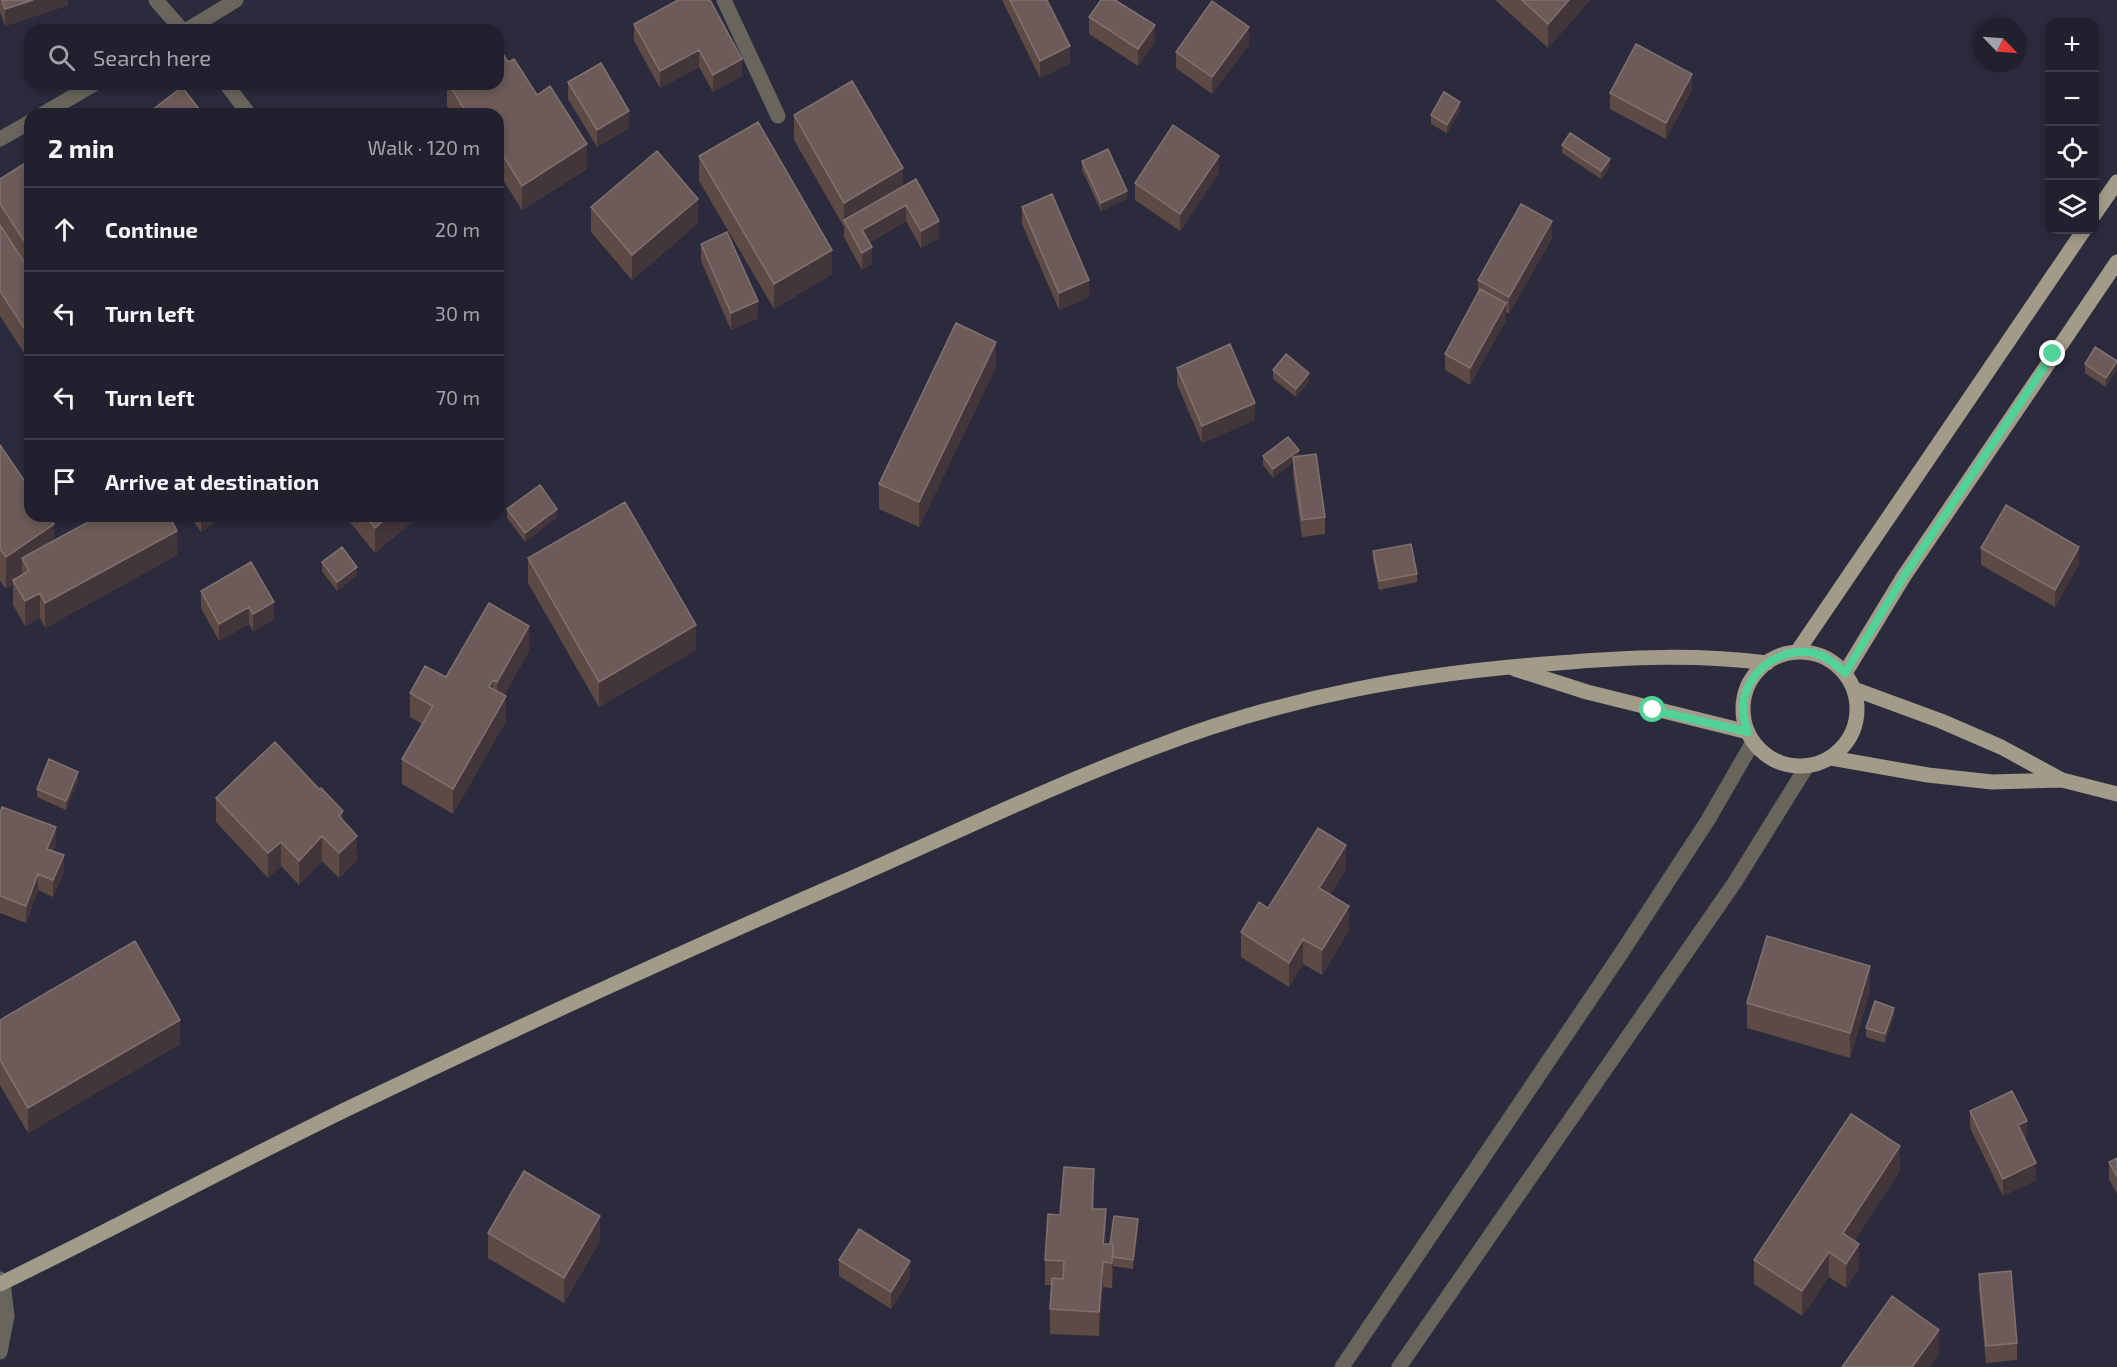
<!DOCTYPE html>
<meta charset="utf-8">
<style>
body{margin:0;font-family:"Exo 2",sans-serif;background:#282836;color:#f1f3f6}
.controls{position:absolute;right:18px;top:18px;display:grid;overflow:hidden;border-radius:12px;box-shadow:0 3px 9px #0003}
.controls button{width:54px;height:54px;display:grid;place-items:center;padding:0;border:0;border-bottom:2px solid #3d3e4a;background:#20202e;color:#f1f3f6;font:30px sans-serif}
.compass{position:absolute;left:1973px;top:18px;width:54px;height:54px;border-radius:50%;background:#20202e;box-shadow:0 3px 9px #0003;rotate:115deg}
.stop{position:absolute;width:18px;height:18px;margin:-14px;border:4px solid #51d397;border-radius:50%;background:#fff}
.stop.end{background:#51d397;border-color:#fff;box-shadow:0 2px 6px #0008}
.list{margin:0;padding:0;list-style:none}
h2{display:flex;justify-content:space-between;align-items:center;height:78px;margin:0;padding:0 24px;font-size:26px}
h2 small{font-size:20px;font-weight:400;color:#a2a3aa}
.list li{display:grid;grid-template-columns:39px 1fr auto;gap:18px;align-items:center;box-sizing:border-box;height:84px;padding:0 24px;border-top:2px solid #3d3e4a}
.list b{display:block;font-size:22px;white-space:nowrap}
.list em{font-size:20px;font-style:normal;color:#a2a3aa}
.icon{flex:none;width:33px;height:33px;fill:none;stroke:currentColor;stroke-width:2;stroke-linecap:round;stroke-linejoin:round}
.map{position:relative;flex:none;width:2117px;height:1367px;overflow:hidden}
.search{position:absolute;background:#20202e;box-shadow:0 3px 9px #0003;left:24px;top:24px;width:480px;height:66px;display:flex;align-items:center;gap:15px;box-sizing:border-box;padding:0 21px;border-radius:18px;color:#a2a3aa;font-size:22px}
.panel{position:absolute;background:#20202e;box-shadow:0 3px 9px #0003;left:24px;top:108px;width:480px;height:414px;border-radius:18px}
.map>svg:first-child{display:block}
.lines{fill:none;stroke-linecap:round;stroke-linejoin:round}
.minor{stroke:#68655c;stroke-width:15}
.major{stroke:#a29b89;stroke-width:15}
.wall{fill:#5d4a45}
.shaded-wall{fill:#43363a}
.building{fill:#6c5b58;stroke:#807170;stroke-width:1.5}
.route{stroke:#51d397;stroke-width:8}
</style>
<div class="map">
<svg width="2117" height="1367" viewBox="0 0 2117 1367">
<rect width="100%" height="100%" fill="#2b2b3d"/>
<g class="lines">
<path class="minor" d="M156,0L182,30
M724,0L778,116
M187,30L236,0
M226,84L249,114
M43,114L94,84
M0,139L30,122
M0,1279L3,1283L7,1316L0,1352
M1342,1367L1620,955L1708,820L1753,742
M1399,1367L1735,882L1807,766"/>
<path class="major" d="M2094,215L2117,182
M1797,652L2084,230
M1743 709a57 57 0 1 1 114 0a57 57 0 1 1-114 0Z
M1515,669L1587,692L1748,732
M1845,673L1904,576L2117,262
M1854,689L1941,721L2001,747L2062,780L2117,794
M1831,758L1928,775L1992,782L2062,780
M0,1284C117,1227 232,1165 349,1108C512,1030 677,954 843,882C948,836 1051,786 1158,746C1288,696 1419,673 1558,663C1628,657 1697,654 1767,663"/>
</g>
<path class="wall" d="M0,0H68V5L5,26L0,12Z
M678,0L742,76L713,92L699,67L660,88L634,41V24Z
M1002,0H1047L1070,63L1040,78Z
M1495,0H1590L1548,48Z
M1089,17L1155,42L1138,66L1089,34Z
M1249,44L1212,94L1176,68V52Z
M568,82L629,128L597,147L568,99Z
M447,84H498L537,95L587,169L522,210L498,172V114H452L447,106Z
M1692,90L1666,139L1610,109V93Z
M1460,110L1447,133L1431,124V115Z
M794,115L903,187L939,238L921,248L906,221L869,243L872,264L862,270L844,237V227L794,140Z
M1562,145L1610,167L1601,179L1562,153Z
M699,156L832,274L774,309L699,181Z
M30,160V362L0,316V179Z
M1082,161L1127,199L1101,211L1082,170Z
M1219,173L1180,231L1135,200V183Z
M591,207L698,223L632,280L591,232Z
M1022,207L1089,297L1059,310L1022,224Z
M1552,238L1509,314L1506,312V320L1470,385L1445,370V354L1478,292V280Z
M701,244L758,318L731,330L701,261Z
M2117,361L2106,387L2085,373V364Z
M996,367L919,527L879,509V484Z
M1177,368L1255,420L1202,443L1177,384Z
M1273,370L1309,382L1296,397L1273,379Z
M0,445L54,541L177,555L45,628L40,618L25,626L13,605V584L6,589L0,581Z
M1263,456H1299L1325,517V534L1302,537L1293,474V462L1273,478L1263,465Z
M507,509L557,517L525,542L507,518Z
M190,516H224L201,532Z
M333,516H419L375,553L345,516L338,522Z
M1981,548L2079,564L2055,607L1981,565Z
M1373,551L1417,574V582L1379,590L1373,560Z
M528,558L696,650L599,707L528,583Z
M251,562L274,619L253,631L249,624L219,641L201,608V591Z
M322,562L357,575L337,591L322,571Z
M529,651L504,695L506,721L453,814L402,784V759L422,724L410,717V693L446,677Z
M78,780L66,810L37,797V789Z
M319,789L343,820L357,860L339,878L322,861L299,885L281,866L268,878L216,822V798Z
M0,813L56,844L53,851L64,872L53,897L38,890L26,923L0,913Z
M1346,869L1330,895L1349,930L1322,975L1303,964L1289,987L1241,957V932L1268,908Z
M1870,991L1850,1058L1747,1028V1003Z
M1894,1016L1885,1043L1866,1037V1028Z
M0,1020L180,1044L28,1133L0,1085Z
M1970,1111L2027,1137L2025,1138L2036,1180L2003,1196L1970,1128Z
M2117,1158V1194L2109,1179V1162Z
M1900,1171L1854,1241L1859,1268L1846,1288L1829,1277L1802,1316L1754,1284V1260Z
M1094,1193V1209L1106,1234L1105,1244H1110L1138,1228L1133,1269L1113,1266L1112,1288L1103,1287L1099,1336L1050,1334V1309L1052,1285H1045V1260L1060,1215Z
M488,1233L600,1241L564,1303L488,1258Z
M839,1260L910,1278L891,1309L839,1276Z
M1979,1274L2017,1343V1360L1986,1363L1979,1291Z"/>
<path class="shaded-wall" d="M33,0H68V5L5,26V9Z
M1569,0H1590L1548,48V24Z
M1155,25V42L1138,66V49Z
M1249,27V44L1212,94V77Z
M1070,46V63L1040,78V61Z
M699,50V67L660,88V71Z
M742,59V76L713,92V75Z
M1692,74V90L1666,139V123Z
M1460,102V110L1447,133V125Z
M629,111V128L597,147V130Z
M587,144V169L522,210V186Z
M1219,156V173L1180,231V214Z
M1610,159V167L1601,179V171Z
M903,168V193L844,221V203Z
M1127,191V199L1101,211V203Z
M698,199V223L632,280V255Z
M906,205V221L862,247V230Z
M939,221V238L921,248V231Z
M1552,221V238L1509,314V297Z
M872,247V264L862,270V253Z
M832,250V274L774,309V284Z
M1089,280V297L1059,310V293Z
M758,301V318L731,330V313Z
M1506,303V320L1470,385V368Z
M996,342V367L919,527V502Z
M2117,361V370L2106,387V378Z
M1309,373V382L1296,397V389Z
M1255,403V420L1202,443V426Z
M1299,450V458L1293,457V462L1273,478V469Z
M557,509V517L525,542V533Z
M201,516H224L201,532Z
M338,516H345L338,522Z
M389,516H419L375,553V528Z
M54,524V556L29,571L22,558V578L13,580V584L6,589V557Z
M177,531V555L45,628V603Z
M2079,547V564L2055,607V590Z
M357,567V575L337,591V582Z
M40,593V618L25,626V601Z
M274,602V619L253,631V614Z
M249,607V624L219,641V624Z
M696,625V650L599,707V682Z
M529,626V651L497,707V682Z
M493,680V704L489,687Z
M506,696V721L453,814V789Z
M78,772V780L66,810V801Z
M343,811V836L339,816Z
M56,827V844L47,865V849Z
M322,836V861L299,885V861Z
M357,836V860L339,878V853Z
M281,842V866L268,878V853Z
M1346,845V869L1319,913V888Z
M64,855V872L53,897V880Z
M38,874V890L26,923V906Z
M1349,906V930L1322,975V950Z
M1303,939V964L1289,987V963Z
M1870,966V991L1850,1058V1033Z
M1894,1008V1016L1885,1043V1034Z
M180,1020V1044L28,1133V1108Z
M2027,1121V1137L2018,1142V1125Z
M1900,1146V1171L1843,1258V1233Z
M2036,1163V1180L2003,1196V1179Z
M1094,1169V1193L1092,1233V1209Z
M1106,1209V1234L1104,1262L1103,1244Z
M600,1216V1241L564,1303V1278Z
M1138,1219V1228L1133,1269V1260Z
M1113,1244V1269L1112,1288V1263Z
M1859,1244V1268L1846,1288V1264Z
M1829,1252V1277L1802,1316V1291Z
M910,1261V1278L891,1309V1292Z
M1103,1262V1287L1099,1336V1312Z
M1939,1330V1354L1930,1367H1912Z"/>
<path class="building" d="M2,0H33L5,9Z
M678,0H710L742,59L713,75L699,50L660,71L634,24Z
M1010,0H1047L1070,46L1040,61Z
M1101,0H1115L1155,25L1138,49L1089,17Z
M1522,0H1569L1548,24Z
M1212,1L1249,27L1212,77L1176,52Z
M1636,44L1692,74L1666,123L1610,93Z
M498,46L508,62L514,59L537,95L550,86L587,144L522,186L498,147V114H467L449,84H498Z
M601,63L629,111L597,130L568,82Z
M852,81L903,168L844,203L794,115Z
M182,87L203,114H147Z
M1444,92L1460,102L1447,125L1431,115Z
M758,122L832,250L774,284L699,156Z
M1173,125L1219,156L1180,214L1135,183Z
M1570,133L1610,159L1601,171L1562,145Z
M1108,149L1127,191L1101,203L1082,161Z
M657,151L698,199L632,255L591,207Z
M30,160V250L0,204V179Z
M916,179L939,221L921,231L906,205L862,230L872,247L862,253L844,220Z
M1052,194L1089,280L1059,293L1022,207Z
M1521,204L1552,221L1509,297L1478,280Z
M0,225L30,271V337L0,291Z
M727,232L758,301L731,313L701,244Z
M1480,289L1506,303L1470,368L1445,354Z
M956,323L996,342L919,502L879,484Z
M1230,344L1255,403L1202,426L1177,368Z
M2095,347L2117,361L2106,378L2085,364Z
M1286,354L1309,373L1296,389L1273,370Z
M1288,437L1299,450L1273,469L1263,456Z
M0,445L30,489V516H49L54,524L6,557L0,549Z
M1316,454L1325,517L1302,520L1293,457Z
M540,485L557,509L525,533L507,509Z
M625,502L696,625L599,682L528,558Z
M2006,505L2079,547L2055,590L1981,548Z
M99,516H169L177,531L45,603L40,593L25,601L13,580L29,571L22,558Z
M365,516H389L375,528Z
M1411,544L1417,574L1379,581L1373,551Z
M342,547L357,567L337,582L322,562Z
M251,562L274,602L253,614L249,607L219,624L201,591Z
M489,603L529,626L497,682L493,680L489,687L506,696L453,789L402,759L433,706L410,693L425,666L446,677Z
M275,742L319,789L321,788L343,811L339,816L357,836L339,853L322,836L299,861L281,842L268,853L216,798Z
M49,759L78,772L66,801L37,789Z
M2,807L56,827L47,849L64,855L53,880L38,874L26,906L0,896V813Z
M1318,828L1346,845L1319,888L1349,906L1322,950L1303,939L1289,963L1241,932L1259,902L1268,908Z
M1767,936L1870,966L1850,1033L1747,1003Z
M135,941L180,1020L28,1108L0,1060V1020Z
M1875,1001L1894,1008L1885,1034L1866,1028Z
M2012,1091L2027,1121L2018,1125L2036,1163L2003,1179L1970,1111Z
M1851,1114L1900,1146L1843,1233L1859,1244L1846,1264L1829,1252L1802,1291L1754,1260Z
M2117,1158V1177L2109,1162Z
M1064,1167L1094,1169L1092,1209H1106L1103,1244H1113L1112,1263L1103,1262L1099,1312L1050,1309L1052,1278L1063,1279L1064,1261L1045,1260L1048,1214L1060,1215Z
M524,1171L600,1216L564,1278L488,1233Z
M1114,1216L1138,1219L1133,1260L1113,1257V1244H1110Z
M859,1229L910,1261L891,1292L839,1260Z
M2011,1271L2017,1343L1986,1346L1979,1274Z
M1892,1296L1939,1330L1912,1367H1842Z"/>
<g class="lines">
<path class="route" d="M1653,710L1748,732C1746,726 1744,720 1743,714C1740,676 1778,645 1814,653C1827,656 1836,665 1845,673L1904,576L2053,354"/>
</g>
</svg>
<div class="controls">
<button>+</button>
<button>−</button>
<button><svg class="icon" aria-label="locate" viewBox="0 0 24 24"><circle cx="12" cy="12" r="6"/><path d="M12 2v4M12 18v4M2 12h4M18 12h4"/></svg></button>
<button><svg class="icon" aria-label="layers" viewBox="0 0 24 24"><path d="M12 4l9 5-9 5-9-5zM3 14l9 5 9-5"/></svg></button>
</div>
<svg class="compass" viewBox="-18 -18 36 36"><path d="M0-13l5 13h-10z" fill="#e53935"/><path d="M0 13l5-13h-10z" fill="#a2a3aa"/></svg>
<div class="stop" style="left:1653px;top:710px"></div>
<div class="stop end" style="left:2053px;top:354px"></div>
<div class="search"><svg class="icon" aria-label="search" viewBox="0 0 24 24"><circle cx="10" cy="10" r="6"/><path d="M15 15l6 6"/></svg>Search here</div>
<section class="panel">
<h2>2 min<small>Walk · 120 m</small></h2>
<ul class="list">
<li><svg class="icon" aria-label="ahead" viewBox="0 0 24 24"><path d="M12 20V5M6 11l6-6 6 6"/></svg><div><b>Continue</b></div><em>20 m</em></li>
<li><svg class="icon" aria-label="left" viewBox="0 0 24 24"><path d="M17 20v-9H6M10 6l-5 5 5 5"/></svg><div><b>Turn left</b></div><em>30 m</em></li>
<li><svg class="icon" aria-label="left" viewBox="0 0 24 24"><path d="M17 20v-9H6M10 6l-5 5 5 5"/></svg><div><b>Turn left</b></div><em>70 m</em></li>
<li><svg class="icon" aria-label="arrive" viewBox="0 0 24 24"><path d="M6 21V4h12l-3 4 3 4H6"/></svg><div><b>Arrive at destination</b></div></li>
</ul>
</section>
</div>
